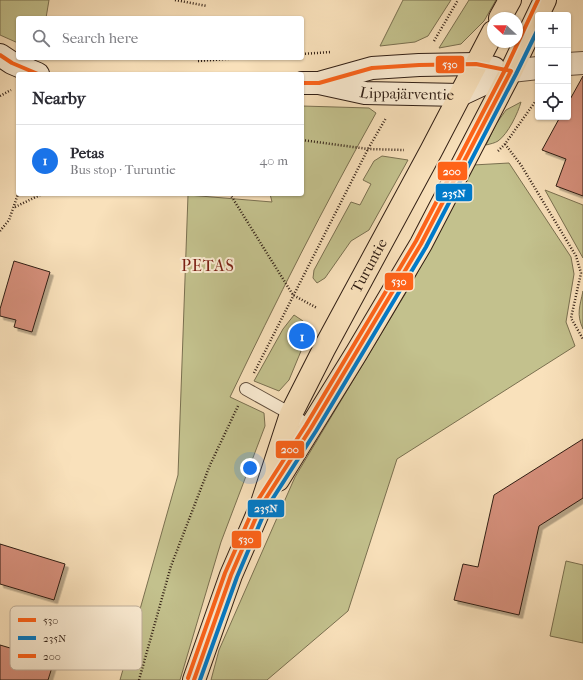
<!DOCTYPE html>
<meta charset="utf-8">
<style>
body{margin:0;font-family:"IM FELL French Canon",serif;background:#f2f2f3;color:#2b2b33}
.controls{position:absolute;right:12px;top:12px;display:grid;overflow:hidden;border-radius:4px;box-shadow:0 1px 3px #0004}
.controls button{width:36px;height:36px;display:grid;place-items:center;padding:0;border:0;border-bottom:1px solid #e1e1e2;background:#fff;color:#2b2b33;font:20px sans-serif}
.compass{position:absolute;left:487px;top:12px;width:36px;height:36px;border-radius:50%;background:#fff;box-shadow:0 1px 3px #0004;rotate:292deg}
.you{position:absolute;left:250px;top:468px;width:14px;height:14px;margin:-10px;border:3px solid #fff;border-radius:50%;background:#1a73e8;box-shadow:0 0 0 6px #1a73e833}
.badge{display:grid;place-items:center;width:26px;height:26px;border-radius:50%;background:#1a73e8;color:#fff;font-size:13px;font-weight:700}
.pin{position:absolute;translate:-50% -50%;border:2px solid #fff;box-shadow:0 1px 4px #0006}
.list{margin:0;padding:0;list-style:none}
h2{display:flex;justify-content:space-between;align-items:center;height:52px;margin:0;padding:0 16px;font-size:17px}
h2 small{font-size:13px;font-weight:400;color:#7c7c81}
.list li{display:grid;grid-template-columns:26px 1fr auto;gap:12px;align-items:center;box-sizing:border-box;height:72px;padding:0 16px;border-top:1px solid #e1e1e2}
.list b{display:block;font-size:15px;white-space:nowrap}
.list p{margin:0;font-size:13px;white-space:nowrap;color:#7c7c81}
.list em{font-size:13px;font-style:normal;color:#7c7c81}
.icon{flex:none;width:22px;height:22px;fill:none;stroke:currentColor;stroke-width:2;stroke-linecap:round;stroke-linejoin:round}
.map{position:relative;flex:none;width:583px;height:680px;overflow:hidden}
.search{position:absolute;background:#fff;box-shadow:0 1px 3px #0004;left:16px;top:16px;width:288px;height:44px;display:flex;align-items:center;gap:10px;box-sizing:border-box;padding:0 14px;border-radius:4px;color:#7c7c81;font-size:15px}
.panel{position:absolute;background:#fff;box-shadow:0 1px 3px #0004;left:16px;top:72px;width:288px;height:124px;border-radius:4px}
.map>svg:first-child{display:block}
.green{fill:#c3c18d;stroke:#7a7050}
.building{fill:#d6907c;stroke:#301e14;filter:url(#shadow)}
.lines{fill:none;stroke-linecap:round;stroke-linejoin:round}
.service-casing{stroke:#624f3e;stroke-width:14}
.tertiary-casing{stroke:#624f3e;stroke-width:24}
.secondary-casing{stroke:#301e14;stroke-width:24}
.primary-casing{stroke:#301e14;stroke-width:24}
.path{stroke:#301e14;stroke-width:2.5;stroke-dasharray:1 2;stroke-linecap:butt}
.service{stroke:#fbecd3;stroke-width:12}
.tertiary{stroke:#fbecd3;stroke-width:22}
.secondary{stroke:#fbecd3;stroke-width:22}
.primary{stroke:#f9e1bb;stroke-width:22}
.bus-1-casing{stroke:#fbecd3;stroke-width:7}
.bus-2-casing{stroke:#fbecd3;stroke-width:7}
.bus-3-casing{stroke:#fbecd3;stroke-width:7}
.bus-1{stroke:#ff6319;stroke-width:4}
.bus-2{stroke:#007ac9;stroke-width:4}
.bus-3{stroke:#ff6319;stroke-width:4}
.labels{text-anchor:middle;stroke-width:4;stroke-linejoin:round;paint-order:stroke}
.street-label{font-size:15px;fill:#301e14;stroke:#fbecd3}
.neighbourhood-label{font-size:16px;letter-spacing:1px;fill:#7a1f14;stroke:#fbecd3}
.key{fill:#fbecd3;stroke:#beae9a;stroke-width:1}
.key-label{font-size:11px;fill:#301e14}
.line-badge{stroke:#fbecd3;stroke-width:1.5}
.badge-label{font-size:11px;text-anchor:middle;font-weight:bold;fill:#fff}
</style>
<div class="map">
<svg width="583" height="680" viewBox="0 0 583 680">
<defs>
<filter id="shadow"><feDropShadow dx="3.5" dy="3.5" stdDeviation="0" flood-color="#0004"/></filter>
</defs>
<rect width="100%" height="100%" fill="#f9e1bb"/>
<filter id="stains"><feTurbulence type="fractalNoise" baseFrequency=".005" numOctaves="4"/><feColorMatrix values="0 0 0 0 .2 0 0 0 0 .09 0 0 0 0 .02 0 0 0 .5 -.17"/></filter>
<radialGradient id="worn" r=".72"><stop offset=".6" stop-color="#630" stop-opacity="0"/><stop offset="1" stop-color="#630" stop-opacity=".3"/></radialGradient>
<path class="green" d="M0,0H49L46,18H18V43L0,35Z
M403,0H451L428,36L415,42L380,46Z
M469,0H496L484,21L461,44L439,48Z
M521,102C518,113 508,134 498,141C495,143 490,144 486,145L496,124L506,110Z
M302,106L369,108L376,113C324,206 276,301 230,397L264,413L265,426L221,542L180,680H120L178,475L188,195L272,202L270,194H302Z
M382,156L408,160L369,230L351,241L325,278L317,283L313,278L314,270L351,202L360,205L371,184L363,180L374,161Z
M509,163L571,257L574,274L566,322L575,346L397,459L348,611L267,680H211L219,650L295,477L413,281L473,165Z
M545,190L583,205V258Z
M583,291V329C576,314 580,306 583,291Z
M294,315L303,321L292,344L301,351L289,380L279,391L254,381L283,329Z
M566,561L583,565V643L550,636Z"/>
<path class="building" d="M583,76V196L556,186L566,159L542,150L560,117H568V103Z
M14,261L50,272L32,332L14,327L16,320L0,316V309Z
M583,439V498L539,526L519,615L454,600L463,564L478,567L494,495Z
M0,544L65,564L54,600L0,584Z
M0,645L54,661L48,680H0Z"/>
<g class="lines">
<defs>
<path id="service" d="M246,389L291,414L311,428"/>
<path id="tertiary" d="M568,64L583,63
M511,71L538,68"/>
<g id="secondary">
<path d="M0,55L12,63L38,74"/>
<path d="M322,82L372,68L419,65L476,64L494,68"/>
<path id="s1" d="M302,83H319L365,93L460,95L511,71"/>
</g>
<g id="primary">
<path d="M500,18L510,0"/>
<path d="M278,480L357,352L421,244L511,71L545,0"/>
<path id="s2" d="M194,680L231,575L261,506L291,414L324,349L431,151L493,32"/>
</g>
</defs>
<use href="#service" class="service-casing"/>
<use href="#tertiary" class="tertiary-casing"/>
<use href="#secondary" class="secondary-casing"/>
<use href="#primary" class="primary-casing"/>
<path class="path" d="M175,0L207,6
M434,41L458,0
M302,54L331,52
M198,61L241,58
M0,96L11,90
M302,140L368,149L404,150
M505,144L521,165L576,256L581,273L571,318L583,339
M498,151L505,144L535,102L538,99
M230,194L293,295L317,308
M15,207L42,194
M0,231L9,220L18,194
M254,373L368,149L386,118
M139,680L171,566L210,465L238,406"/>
<use href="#service" class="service"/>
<use href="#tertiary" class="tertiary"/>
<use href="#secondary" class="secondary"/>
<use href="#primary" class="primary"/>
<defs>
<path id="bus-1" d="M0,55L12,63L38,74
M194,680L231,575L261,506L311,428L421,244L511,71L476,64L419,65L372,68L319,83H302"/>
<path id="bus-2" d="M200,680L237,577L266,509L316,431L426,247L516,74L538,29"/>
<path id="bus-3" d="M188,678L225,573L256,503L306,425L416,241L506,68L538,0"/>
</defs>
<use href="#bus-1" class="bus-1-casing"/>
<use href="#bus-2" class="bus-2-casing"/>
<use href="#bus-3" class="bus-3-casing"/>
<use href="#bus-1" class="bus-1"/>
<use href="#bus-2" class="bus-2"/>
<use href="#bus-3" class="bus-3"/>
</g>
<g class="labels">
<g class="street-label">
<text dy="5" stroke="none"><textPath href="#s1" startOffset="106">Lippajärventie</textPath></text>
<text dy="5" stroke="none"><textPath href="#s2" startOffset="451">Turuntie</textPath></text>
</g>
<g class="neighbourhood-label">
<text x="208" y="271">PETAS</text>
</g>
</g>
<rect x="10" y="606" width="132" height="64" rx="6" class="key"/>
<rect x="18" y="618" width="18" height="4" fill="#ff6319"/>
<rect x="18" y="636" width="18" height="4" fill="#007ac9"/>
<rect x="18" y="654" width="18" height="4" fill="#ff6319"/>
<g class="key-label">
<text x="43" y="624">530</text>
<text x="43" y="642">235N</text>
<text x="43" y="660">200</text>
</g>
<g class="line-badge">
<rect x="435" y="55" width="30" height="19" rx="4" fill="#ff6319"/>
<rect x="437" y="161" width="31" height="20" rx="4" fill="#ff6319"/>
<rect x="435" y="183" width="38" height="19" rx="4" fill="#007ac9"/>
<rect x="384" y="272" width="30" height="19" rx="4" fill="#ff6319"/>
<rect x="275" y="440" width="30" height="19" rx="4" fill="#ff6319"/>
<rect x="247" y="499" width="38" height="19" rx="4" fill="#007ac9"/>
<rect x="231" y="530" width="31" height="19" rx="4" fill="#ff6319"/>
</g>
<g class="badge-label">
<text x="450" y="68">530</text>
<text x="452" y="175">200</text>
<text x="454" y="197">235N</text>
<text x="399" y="285">530</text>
<text x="290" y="453">200</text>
<text x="266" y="512">235N</text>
<text x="246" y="543">530</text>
</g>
<rect width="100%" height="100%" filter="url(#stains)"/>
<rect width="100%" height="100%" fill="url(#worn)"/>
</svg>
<div class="controls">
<button>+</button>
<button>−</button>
<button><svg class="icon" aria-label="locate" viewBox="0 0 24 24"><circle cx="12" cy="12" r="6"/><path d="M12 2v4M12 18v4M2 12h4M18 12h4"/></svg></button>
</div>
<svg class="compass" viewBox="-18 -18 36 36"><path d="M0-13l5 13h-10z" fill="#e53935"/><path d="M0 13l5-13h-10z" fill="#7c7c81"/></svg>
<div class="you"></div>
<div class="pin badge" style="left:302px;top:336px">1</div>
<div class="search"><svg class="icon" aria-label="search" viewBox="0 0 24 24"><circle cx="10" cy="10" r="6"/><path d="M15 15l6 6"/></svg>Search here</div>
<section class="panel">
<h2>Nearby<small></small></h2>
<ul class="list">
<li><span class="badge">1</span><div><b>Petas</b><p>Bus stop · Turuntie</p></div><em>40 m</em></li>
</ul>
</section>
</div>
